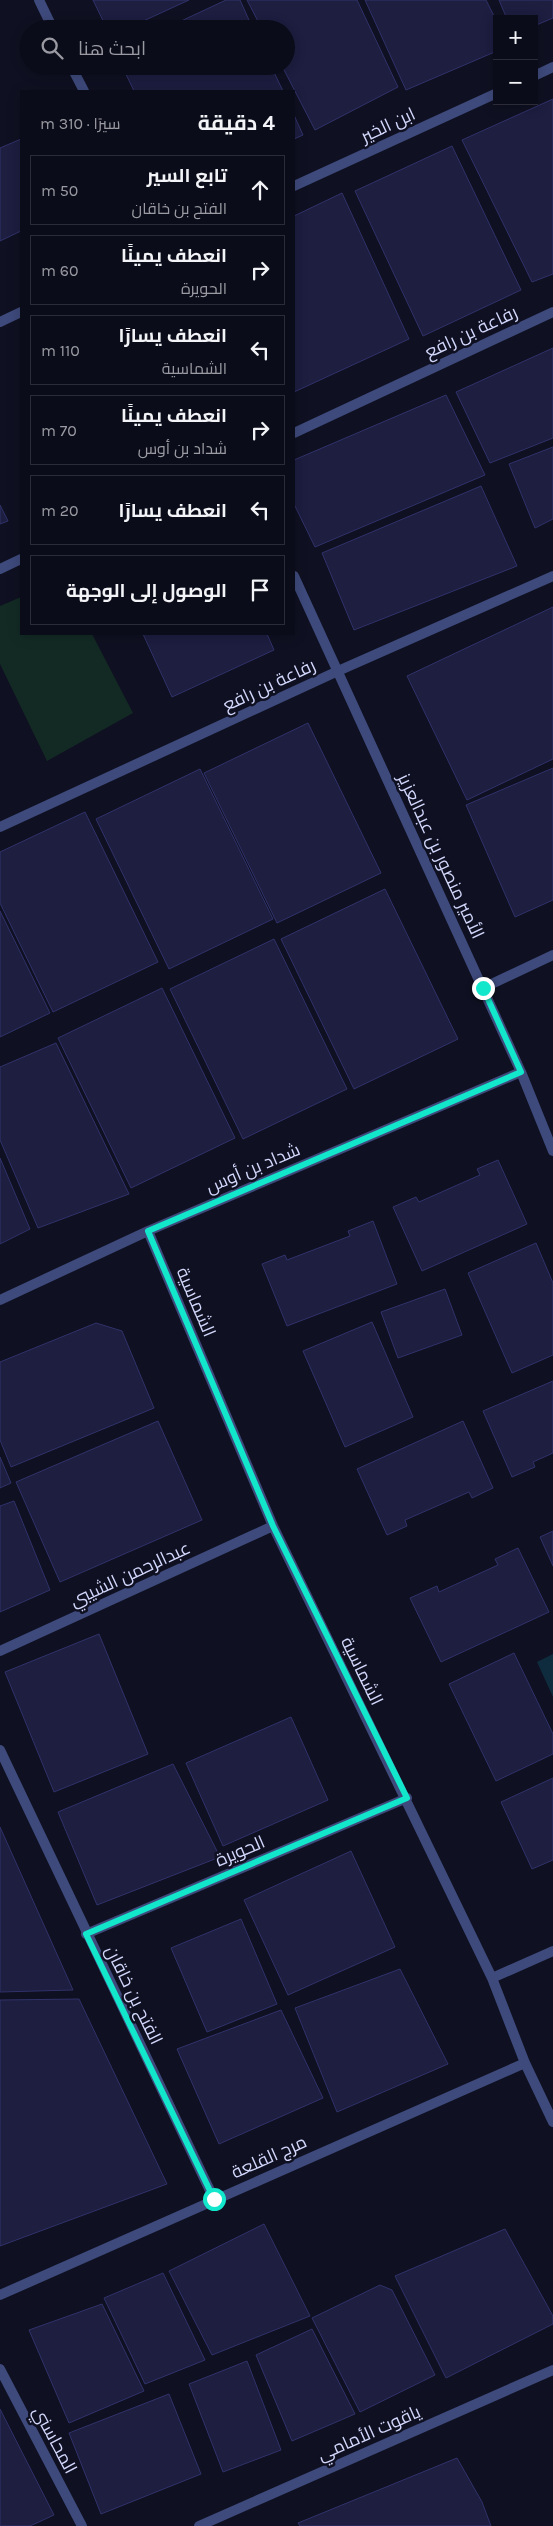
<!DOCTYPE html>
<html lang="ar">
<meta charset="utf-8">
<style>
body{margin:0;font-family:Karla,Cairo,sans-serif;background:#191a26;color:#f1f3f6;direction:rtl}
.controls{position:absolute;right:15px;top:15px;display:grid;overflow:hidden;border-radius:0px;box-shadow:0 2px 12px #0003}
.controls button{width:45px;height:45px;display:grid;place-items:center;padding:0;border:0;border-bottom:1px solid #2b2c38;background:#0b0c19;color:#f1f3f6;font:25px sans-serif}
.stop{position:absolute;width:15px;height:15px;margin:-11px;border:4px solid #13e7cb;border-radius:50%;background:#fff}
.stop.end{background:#13e7cb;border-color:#fff;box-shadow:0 1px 5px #0008}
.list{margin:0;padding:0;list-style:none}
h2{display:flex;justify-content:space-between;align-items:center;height:65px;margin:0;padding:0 20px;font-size:21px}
h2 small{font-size:16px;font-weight:400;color:#9a9ba2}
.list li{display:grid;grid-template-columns:32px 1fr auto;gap:15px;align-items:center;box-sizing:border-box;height:70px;margin:0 10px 10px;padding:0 10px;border:1px solid #2b2c38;border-radius:0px}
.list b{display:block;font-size:19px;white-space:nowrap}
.list p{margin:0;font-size:16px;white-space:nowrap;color:#9a9ba2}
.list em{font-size:16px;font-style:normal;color:#9a9ba2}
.icon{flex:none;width:28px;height:28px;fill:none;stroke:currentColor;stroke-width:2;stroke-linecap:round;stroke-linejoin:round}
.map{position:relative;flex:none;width:553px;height:2526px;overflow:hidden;direction:ltr}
.search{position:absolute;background:#0b0c19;box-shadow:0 2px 12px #0003;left:20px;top:20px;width:275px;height:55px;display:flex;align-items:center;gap:12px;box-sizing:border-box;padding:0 18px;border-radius:28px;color:#9a9ba2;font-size:19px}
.panel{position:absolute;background:#0b0c19;box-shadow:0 2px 12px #0003;left:20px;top:90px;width:275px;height:545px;border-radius:0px;direction:rtl}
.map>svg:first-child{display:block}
.green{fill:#132a24}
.water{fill:#0f2c3f}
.building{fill:#1d1e40;stroke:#31326a}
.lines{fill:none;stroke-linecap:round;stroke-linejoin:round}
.lane{stroke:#3e4a7c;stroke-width:10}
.street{stroke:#3e4a7c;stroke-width:10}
.route{stroke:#13e7cb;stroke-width:6}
.labels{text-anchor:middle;stroke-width:5;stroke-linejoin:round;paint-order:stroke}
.street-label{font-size:18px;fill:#d2d7fb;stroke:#0f1021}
</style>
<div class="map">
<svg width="553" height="2526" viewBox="0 0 553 2526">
<rect width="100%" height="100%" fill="#0f1021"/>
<path class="green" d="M21,597V634H92L133,713L47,761L0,664V606Z"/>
<path class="water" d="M553,1654V1697L537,1662Z"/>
<path class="building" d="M93,0H189L126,29H107Z
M226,0H240L253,29H164Z
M247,0H357L398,87L315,130L282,66H286V29H262Z
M365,0H486L497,22V51L406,90Z
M499,0H553V18L534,26V19H507Z
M122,66H271L283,91H134Z
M553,99V274L532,282L462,140Z
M294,115L303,135L294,139Z
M21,139V231L0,241V148Z
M452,146L521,290L423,336L355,191Z
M342,193L409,339L294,392V216Z
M553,348V438L490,463L456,392Z
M446,395L485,475L315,547L294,504V460Z
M553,447V519L535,528L509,464Z
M481,486L517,566L354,630L322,553Z
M0,505L8,521L0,524Z
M553,607V759L467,800L407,676Z
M143,634H267L274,650L172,697Z
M308,723L381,873L277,923L204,773Z
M553,768V900L515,917L466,805Z
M200,769L273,919L169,969L96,819Z
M85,812L158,962L53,1012L0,903V852Z
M385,889L458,1039L354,1089L281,939Z
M0,911L50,1013L0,1037Z
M274,939L347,1089L243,1139L170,989Z
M162,988L235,1138L131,1188L58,1038Z
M56,1043L129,1194L38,1228L0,1140V1067Z
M0,1158L30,1229L0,1244Z
M498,1160L527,1224L422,1271L393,1207L416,1197L419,1202L480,1175L477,1169Z
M373,1221L397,1284L287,1326L262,1264L285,1255L287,1260L350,1236L348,1231Z
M536,1243L553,1283V1355L512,1373L468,1273Z
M445,1289L462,1335L398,1358L381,1312Z
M372,1322L413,1417L345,1447L303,1351Z
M96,1323L122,1331L154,1408L11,1467L0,1440V1362Z
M553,1381V1453L533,1462L535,1467L512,1477L483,1411Z
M158,1421L202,1520L60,1582L16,1482Z
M463,1421L493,1488L472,1498L469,1492L405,1520L407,1526L387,1535L357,1469Z
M0,1457L11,1483L0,1488Z
M14,1501L50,1590L0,1612V1506Z
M553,1531V1566L540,1537Z
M518,1548L549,1612L441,1662L410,1598L437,1586L439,1592L498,1565L495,1559Z
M99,1634L148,1754L54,1792L5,1672Z
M514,1653L553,1734V1754L496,1781L449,1684Z
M291,1717L328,1800L223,1846L186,1763Z
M173,1764L220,1857L97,1905L58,1812Z
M553,1778V1860L532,1869L501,1802Z
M0,1827L73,1990L0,1992Z
M351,1851L395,1947L288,1995L244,1900Z
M241,1919L277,2004L207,2032L171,1948Z
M400,1969L448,2064L337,2112L295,2008Z
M79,1999L167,2184L0,2246V2000Z
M281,2010L323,2098L219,2144L177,2049Z
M264,2224L310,2316L212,2355L169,2271Z
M505,2229L553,2316V2324L446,2378L395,2276Z
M163,2273L205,2360L145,2384L104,2298Z
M380,2285L392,2290L435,2375L360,2412L312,2318Z
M102,2304L144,2391L69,2423L29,2330Z
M312,2329L355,2414L292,2441L256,2355Z
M247,2361L281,2450L223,2472L189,2384Z
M169,2394L201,2474L101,2514L69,2433Z
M0,2409L54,2515L30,2526H0Z
M457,2458L482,2502L491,2526H300L298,2523Z"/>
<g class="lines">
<path class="lane" d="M0,827L338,671L553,576"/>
<path class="street" d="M39,0L53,29
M71,66L84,91
M534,76L553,67
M294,186L497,93
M0,322L21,312
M294,433L553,312
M0,569L21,559
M294,576L521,1072L553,1151
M483,988L553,955
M148,1231L273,1526L492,1978L525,2063L553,2122
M0,1300L148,1231L521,1072
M0,1651L273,1526
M0,1750L214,2199
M86,1934L407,1798
M492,1978L553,1951
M0,2295L525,2063
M0,2369L82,2526
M199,2526L553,2370"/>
</g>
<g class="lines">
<path class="route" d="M214,2199L86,1934L407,1798L273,1526L148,1231L521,1072L483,988"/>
</g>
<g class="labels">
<g class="street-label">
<text transform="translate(388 125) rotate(-25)" y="6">ابن الخير</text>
<text transform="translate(471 332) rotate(-25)" y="6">رفاعة بن رافع</text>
<text transform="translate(269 685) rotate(-25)" y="6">رفاعة بن رافع</text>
<text transform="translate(441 856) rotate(65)" y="6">الأمير منصور بن عبدالعزيز</text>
<text transform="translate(253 1168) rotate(-23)" y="6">شداد بن أوس</text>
<text transform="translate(196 1302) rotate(67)" y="6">الشماسية</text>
<text transform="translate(130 1574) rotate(-25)" y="6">عبدالرحمن الشيبي</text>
<text transform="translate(362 1671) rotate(64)" y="6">الشماسية</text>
<text transform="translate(240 1851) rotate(-23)" y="6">الحويرة</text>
<text transform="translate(134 1995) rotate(64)" y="6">الفتح بن خاقان</text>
<text transform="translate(269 2157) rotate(-24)" y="6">مرج القلعة</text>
<text transform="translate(369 2433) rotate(-24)" y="6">ياقوت الأمامي</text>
<text transform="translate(55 2440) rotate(62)" y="6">المحاسني</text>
</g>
</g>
</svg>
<div class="controls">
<button>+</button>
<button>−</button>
</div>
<div class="stop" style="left:214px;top:2199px"></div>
<div class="stop end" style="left:483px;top:988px"></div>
<div class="search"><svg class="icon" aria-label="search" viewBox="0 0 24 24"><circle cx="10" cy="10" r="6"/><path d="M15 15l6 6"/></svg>ابحث هنا</div>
<section class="panel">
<h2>4 دقيقة<small>سيرًا · 310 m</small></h2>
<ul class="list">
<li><svg class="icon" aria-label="ahead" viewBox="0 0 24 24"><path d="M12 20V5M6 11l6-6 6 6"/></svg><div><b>تابع السير</b><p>الفتح بن خاقان</p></div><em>50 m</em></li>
<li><svg class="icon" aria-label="right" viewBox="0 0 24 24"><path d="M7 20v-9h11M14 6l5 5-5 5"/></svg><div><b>انعطف يمينًا</b><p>الحويرة</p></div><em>60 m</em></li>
<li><svg class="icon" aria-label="left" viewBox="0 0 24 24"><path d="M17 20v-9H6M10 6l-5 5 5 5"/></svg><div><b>انعطف يسارًا</b><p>الشماسية</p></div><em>110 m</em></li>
<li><svg class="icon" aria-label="right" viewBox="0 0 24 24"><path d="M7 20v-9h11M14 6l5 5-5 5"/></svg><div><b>انعطف يمينًا</b><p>شداد بن أوس</p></div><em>70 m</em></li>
<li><svg class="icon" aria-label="left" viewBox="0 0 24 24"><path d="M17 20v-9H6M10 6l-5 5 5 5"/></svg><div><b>انعطف يسارًا</b></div><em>20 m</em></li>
<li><svg class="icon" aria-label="arrive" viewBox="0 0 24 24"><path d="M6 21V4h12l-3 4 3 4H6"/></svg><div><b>الوصول إلى الوجهة</b></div></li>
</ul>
</section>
</div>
